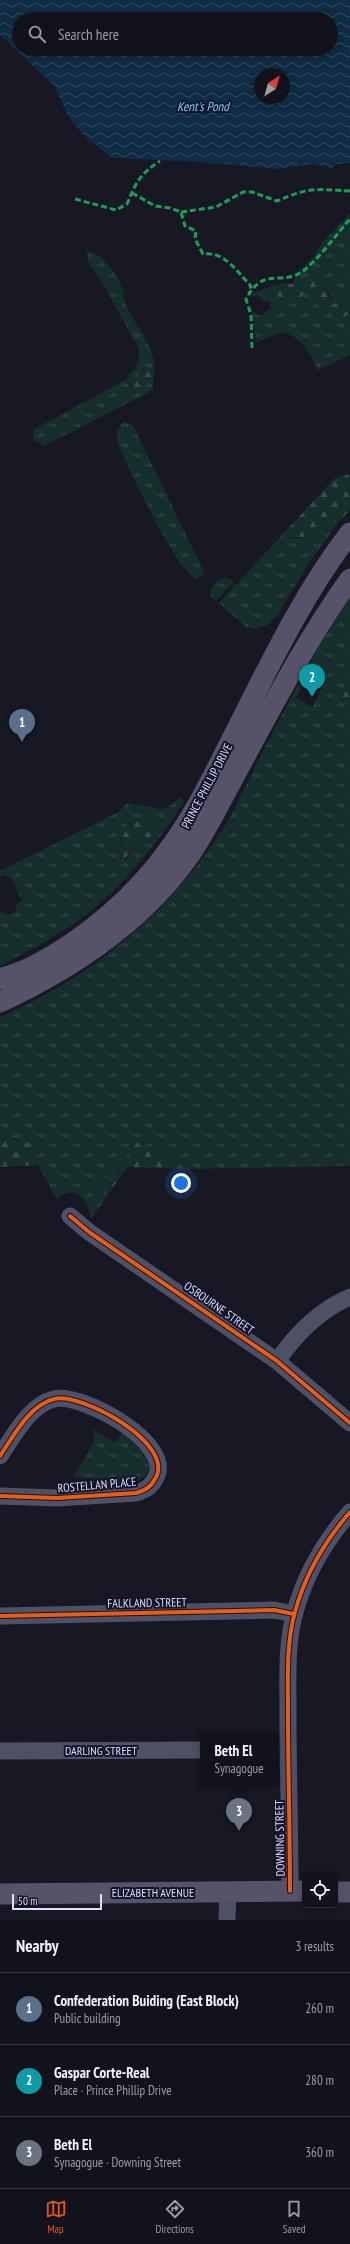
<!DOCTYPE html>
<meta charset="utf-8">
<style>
body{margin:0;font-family:"PT Sans Narrow",sans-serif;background:#1f2029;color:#f1f3f6}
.controls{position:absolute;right:12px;bottom:12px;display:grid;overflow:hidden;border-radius:4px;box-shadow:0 2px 6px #0003}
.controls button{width:36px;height:36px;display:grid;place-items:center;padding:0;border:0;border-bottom:1px solid #31323b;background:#12121c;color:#f1f3f6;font:20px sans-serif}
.compass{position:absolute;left:254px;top:68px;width:36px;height:36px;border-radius:50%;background:#12121c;box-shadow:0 2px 6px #0003;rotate:37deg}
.scale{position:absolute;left:12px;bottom:10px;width:90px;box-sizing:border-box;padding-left:4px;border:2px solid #dedffd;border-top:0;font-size:11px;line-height:14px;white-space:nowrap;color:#dedffd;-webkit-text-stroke:3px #13132a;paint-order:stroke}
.you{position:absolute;left:181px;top:1183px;width:14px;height:14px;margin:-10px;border:3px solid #fff;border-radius:50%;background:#1a73e8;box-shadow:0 0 0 6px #1a73e833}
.badge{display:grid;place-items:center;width:26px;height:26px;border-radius:50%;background:#ea580c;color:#fff;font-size:13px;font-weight:700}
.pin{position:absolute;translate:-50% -33px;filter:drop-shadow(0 1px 2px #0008)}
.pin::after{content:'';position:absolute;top:21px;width:14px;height:12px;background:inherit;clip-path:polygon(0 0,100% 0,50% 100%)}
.popup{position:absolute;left:200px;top:1733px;width:78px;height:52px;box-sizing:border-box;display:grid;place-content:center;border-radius:4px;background:#12121c;filter:drop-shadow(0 1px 3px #0005);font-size:13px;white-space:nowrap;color:#9c9ea3}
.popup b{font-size:15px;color:#f1f3f6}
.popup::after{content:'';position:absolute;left:50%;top:100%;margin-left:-8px;border:8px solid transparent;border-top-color:#12121c}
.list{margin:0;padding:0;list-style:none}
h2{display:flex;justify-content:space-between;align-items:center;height:52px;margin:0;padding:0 16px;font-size:17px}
h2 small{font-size:13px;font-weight:400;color:#9c9ea3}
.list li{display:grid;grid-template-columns:26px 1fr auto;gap:12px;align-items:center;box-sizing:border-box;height:72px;padding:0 16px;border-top:1px solid #31323b}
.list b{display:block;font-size:15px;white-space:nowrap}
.list p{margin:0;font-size:13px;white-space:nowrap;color:#9c9ea3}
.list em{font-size:13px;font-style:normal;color:#9c9ea3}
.icon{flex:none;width:22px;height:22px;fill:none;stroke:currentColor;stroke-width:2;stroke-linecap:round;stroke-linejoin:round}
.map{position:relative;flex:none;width:350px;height:1920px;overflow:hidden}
.search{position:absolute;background:#12121c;box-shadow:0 2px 6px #0003;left:12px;right:12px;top:12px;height:44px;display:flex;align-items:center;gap:10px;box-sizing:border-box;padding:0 14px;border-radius:22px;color:#9c9ea3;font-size:15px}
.sheet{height:268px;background:#12121c}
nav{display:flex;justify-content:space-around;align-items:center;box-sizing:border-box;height:56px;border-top:1px solid #31323b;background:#12121c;font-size:11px;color:#9c9ea3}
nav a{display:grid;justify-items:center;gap:2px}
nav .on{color:#ea580c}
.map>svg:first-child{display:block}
.grass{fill:url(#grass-tufts);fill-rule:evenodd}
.forest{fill:url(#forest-firs)}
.water{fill:url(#water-waves);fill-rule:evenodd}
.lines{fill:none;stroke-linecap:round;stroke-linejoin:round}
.minor{stroke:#4e5165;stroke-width:17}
.major{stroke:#55526a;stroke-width:21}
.quiet{stroke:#1a9f57;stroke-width:3;stroke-dasharray:6 3;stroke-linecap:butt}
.cycleway-casing{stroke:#13132a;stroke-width:6}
.cycleway{stroke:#e95d12;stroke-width:4}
.labels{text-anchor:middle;stroke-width:4;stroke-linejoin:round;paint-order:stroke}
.street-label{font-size:12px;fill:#dedffd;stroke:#13132a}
.water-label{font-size:13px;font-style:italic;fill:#72d0f6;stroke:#13132a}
</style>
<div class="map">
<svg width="350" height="1920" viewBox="0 0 350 1920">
<defs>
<pattern id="grass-tufts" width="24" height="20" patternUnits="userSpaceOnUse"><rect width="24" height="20" fill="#162f2c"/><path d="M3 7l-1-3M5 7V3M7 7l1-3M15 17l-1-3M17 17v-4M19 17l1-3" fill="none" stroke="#374d4c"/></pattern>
<pattern id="forest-firs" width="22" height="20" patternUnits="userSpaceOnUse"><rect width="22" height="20" fill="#162f2c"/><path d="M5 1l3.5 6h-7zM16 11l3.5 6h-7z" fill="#374d4c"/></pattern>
<pattern id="water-waves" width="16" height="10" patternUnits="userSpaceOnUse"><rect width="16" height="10" fill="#102b44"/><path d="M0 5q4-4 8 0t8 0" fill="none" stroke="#324960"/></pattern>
</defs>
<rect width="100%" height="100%" fill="#181825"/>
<path class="grass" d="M350,214V295L340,304L332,303L331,294L312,277L293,284L297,272L312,259L324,240Z
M86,250C103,253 119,276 123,292C124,297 124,302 127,307C137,329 156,347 155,373L154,371L144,369L139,376L127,383L129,387H140L153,381V390L44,446L34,440L33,433L35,429L129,378L128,375C137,368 141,361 139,349L99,277L89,264Z
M267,288L269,293L302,296L309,292L338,319L350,314V355L318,370C309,352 303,337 282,332L256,342L252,312L261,316L272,307L270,301H263L258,294L249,298L254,293Z
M125,422L133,426L203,569L204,573L197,579C176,572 134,477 122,453C117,442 114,434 121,424Z
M325,523H338L311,560L278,614L268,624L255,629L246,627L219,603L281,536L290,539L308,537Z
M225,577L234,582L215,602L210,594C212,585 216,579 225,577Z
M350,598V680L343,691L345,701H350V1166L185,1169L168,1157L138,1141L114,1174L100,1178L102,1193L107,1196L91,1219C91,1200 71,1182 57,1200L38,1165L34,1153L7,1135L0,1138V1017C95,976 174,908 228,821C239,802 248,781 258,761C287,706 314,649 350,598ZM305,681L321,689L312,707L296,698Z
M181,797L184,802C154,848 118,893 72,925C49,941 24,953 0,966V911L9,915L15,912L17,903L22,901L12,879L4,875L0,877V871L119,812L127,803L161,809L167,808ZM136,821L158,826L161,831L149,841L143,838L139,839L126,860L119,853L122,850L121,841L129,822Z
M93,1429L115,1443L122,1433C138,1444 146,1448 150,1468C142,1486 122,1485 105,1487L99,1479L73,1477L94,1442Z"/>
<path class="forest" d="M312,277H318C321,290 329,289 332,303L340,304L350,295V314L338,319L314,303V297L309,292L302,296L296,303L269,293L267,288L284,283L293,284Z
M147,367L154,371L153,381L140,387H129L127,383L139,376Z
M350,474V510L338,523H325L308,537L282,538L281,536L334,479Z
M350,680V701H345L342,697L343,691Z
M140,818C146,818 158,825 161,831L152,841L143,838L139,839L122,863L117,858L122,850V830L126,825Z
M7,1135C29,1137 32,1146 38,1165L0,1167V1138Z
M138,1141L168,1157L185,1169L127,1167L107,1196L96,1185L100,1178L114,1174Z"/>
<path class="water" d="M0,0H350V163L336,164L332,168L312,164L278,169L199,162L113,158L87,139L69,118L55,87L0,35ZM19,19H331V49H19ZM260,74H284V98H260Z"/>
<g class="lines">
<path class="minor" d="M70,1216L89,1232L277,1361L350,1423
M277,1361C296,1334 319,1310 350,1297
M0,1456C13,1437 29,1405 54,1399C81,1392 177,1444 155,1479C150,1488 145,1490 136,1493L57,1498L0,1496
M0,1616L274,1610L294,1614
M0,1751L203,1750
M290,1891C290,1832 288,1772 288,1712C288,1680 286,1643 295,1612C305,1575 325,1541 350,1512
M227,1920L228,1893"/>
<path class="major" d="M0,979C11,975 23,972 34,966C86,939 136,896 170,848C196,813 214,774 234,735C269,666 303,594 350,533
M0,1002C73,968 144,921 191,853C211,823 226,790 244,758C277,697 310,635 350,579
M335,1892H350
M0,1894L305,1891"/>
<path class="quiet" d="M132,193L155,206L170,208L181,212L185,226L196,231L195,239L203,254C225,251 237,272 251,286L249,293
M75,199L116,210L127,204C136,182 140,174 160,161
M181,212L216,207L243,192H252L277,201C309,187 316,189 350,191
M252,348L251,315L246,299C263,269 274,283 296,275C312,269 337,233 350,219"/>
<defs>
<path id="cycleway" d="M70,1216L89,1232L277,1361L350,1423
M0,1456C13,1437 29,1405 54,1399C81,1392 177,1444 155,1479C150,1488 145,1490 136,1493L57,1498L0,1496
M0,1616L274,1610L294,1614
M290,1891C290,1832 288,1772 288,1712C288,1680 286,1643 295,1612C305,1575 325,1541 350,1512"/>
</defs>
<use href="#cycleway" class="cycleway-casing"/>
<use href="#cycleway" class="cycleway"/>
</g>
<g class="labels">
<g class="street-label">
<text transform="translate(207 786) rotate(-62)" y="4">PRINCE PHILLIP DRIVE</text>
<text transform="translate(219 1308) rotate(35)" y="4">OSBOURNE STREET</text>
<text transform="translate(97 1485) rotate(-5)" y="4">ROSTELLAN PLACE</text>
<text transform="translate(147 1603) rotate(-1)" y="4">FALKLAND STREET</text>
<text x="101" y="1755">DARLING STREET</text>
<text transform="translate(280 1838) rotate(-91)" y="4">DOWNING STREET</text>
<text x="153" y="1897">ELIZABETH AVENUE</text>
</g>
<g class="water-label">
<text x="203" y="111">Kent's Pond</text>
</g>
</g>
</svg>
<div class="controls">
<button><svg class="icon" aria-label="locate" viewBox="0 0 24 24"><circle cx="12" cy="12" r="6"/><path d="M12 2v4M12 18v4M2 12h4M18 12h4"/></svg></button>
</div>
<svg class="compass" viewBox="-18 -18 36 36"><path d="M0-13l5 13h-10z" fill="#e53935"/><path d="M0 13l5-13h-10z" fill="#9c9ea3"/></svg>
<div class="scale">50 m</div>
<div class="you"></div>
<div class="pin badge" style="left:22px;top:742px;background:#5c6f8a">1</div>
<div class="pin badge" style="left:312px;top:697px;background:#0f9aa8">2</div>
<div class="pin badge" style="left:239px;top:1831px;background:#6b7280">3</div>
<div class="popup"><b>Beth El</b>Synagogue</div>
<div class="search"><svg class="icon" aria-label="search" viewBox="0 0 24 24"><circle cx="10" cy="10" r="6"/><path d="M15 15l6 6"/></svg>Search here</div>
</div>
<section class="sheet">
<h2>Nearby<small>3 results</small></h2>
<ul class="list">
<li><span class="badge" style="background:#5c6f8a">1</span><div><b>Confederation Buiding (East Block)</b><p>Public building</p></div><em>260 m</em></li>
<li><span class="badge" style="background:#0f9aa8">2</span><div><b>Gaspar Corte-Real</b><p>Place · Prince Phillip Drive</p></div><em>280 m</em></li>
<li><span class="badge" style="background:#6b7280">3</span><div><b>Beth El</b><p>Synagogue · Downing Street</p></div><em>360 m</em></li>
</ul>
</section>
<nav>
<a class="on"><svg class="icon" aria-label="map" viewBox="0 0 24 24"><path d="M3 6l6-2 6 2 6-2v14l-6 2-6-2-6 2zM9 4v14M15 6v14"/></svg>Map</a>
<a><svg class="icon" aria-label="directions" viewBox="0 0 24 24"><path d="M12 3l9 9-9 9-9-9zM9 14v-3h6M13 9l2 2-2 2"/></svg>Directions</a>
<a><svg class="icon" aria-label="saved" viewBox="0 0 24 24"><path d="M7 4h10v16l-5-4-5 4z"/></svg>Saved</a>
</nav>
